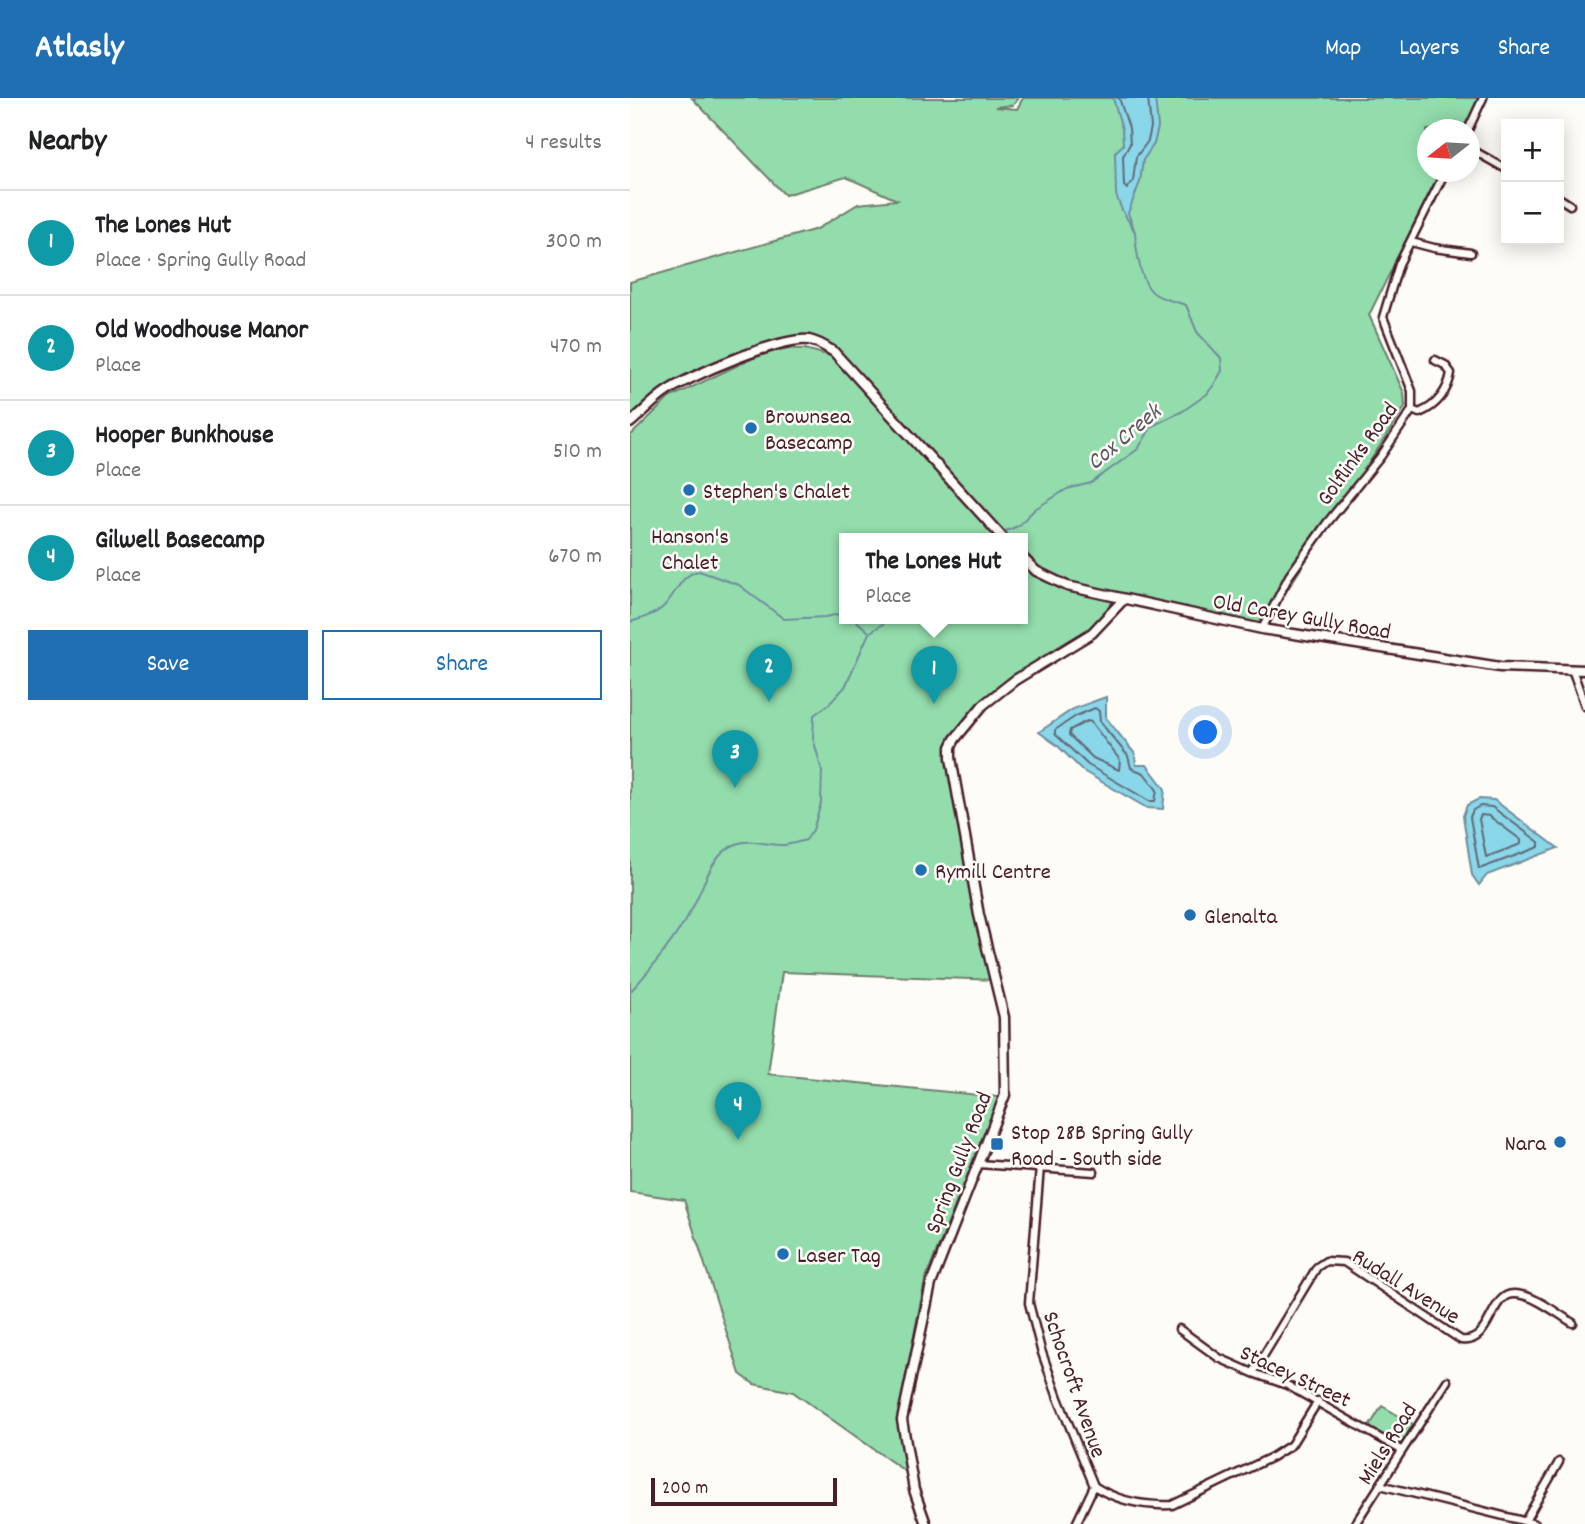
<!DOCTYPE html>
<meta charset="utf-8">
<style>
body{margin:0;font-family:Dekko,sans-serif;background:#f6f6f6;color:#202124}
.controls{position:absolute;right:21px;top:21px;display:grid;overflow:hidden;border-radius:0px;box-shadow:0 4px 18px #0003}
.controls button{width:63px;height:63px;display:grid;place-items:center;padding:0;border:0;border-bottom:2px solid #e0e0e0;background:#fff;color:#202124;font:35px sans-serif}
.compass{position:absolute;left:787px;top:21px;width:63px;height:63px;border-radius:50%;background:#fff;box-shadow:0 4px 18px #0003;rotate:253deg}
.scale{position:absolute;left:21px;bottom:18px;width:186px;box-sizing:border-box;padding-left:7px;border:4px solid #4a1f2b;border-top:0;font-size:19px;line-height:24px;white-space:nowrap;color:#4a1f2b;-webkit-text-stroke:5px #fdfcf7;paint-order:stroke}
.you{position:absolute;left:576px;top:635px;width:24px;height:24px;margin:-18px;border:5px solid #fff;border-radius:50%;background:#1a73e8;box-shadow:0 0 0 10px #1a73e833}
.badge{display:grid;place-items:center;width:46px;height:46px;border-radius:50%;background:#1f6fb2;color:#fff;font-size:23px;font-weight:700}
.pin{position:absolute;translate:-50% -58px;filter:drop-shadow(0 2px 4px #0008)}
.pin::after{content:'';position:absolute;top:37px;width:24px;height:21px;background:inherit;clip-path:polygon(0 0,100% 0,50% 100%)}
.popup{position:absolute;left:209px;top:435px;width:189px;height:91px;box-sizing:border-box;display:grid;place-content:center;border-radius:0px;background:#fff;filter:drop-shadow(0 2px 5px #0005);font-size:23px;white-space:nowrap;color:#757577}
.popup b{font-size:26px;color:#202124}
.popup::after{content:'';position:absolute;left:50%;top:100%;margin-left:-14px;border:14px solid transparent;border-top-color:#fff}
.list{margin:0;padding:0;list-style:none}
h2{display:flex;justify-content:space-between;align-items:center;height:91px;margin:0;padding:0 28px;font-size:30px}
h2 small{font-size:23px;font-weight:400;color:#757577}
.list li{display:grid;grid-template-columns:46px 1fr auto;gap:21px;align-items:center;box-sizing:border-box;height:105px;padding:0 28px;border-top:2px solid #e0e0e0}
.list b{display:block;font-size:26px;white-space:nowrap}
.list p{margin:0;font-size:23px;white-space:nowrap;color:#757577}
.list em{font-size:23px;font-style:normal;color:#757577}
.actions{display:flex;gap:14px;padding:21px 28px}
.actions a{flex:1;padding:16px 0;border:2px solid #1f6fb2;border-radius:0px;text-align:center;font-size:24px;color:#1f6fb2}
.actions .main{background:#1f6fb2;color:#fff}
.map{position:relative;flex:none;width:955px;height:1426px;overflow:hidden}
header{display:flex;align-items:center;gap:42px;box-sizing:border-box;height:98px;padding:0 35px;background:#1f6fb2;color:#fff}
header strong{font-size:33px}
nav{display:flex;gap:38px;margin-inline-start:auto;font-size:24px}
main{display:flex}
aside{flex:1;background:#fff}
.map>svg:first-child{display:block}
.green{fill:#93ddac;stroke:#6e7e6c;stroke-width:2;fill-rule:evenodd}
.water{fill:#89d7e9;stroke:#708d9d;stroke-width:2}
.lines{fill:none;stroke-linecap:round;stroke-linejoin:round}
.shore{stroke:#636977;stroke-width:2}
.stream{stroke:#708d9d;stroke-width:2}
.minor-casing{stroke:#4a1f2b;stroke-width:11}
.major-casing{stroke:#4a1f2b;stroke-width:13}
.minor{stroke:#fdfcf7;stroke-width:6}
.major{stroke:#fdfcf7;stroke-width:8}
.poi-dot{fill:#1f6fb2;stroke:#fdfcf7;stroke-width:2.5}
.labels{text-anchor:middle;stroke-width:5;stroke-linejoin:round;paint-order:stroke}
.poi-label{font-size:23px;fill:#4a1f2b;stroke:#fdfcf7;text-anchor:start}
.street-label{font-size:23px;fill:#4a1f2b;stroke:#fdfcf7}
.water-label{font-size:24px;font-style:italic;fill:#5d5664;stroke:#fdfcf7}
</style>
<header>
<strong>Atlasly</strong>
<nav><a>Map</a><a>Layers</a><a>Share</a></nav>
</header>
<main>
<aside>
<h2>Nearby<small>4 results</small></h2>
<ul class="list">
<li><span class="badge" style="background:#0f9aa8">1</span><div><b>The Lones Hut</b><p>Place · Spring Gully Road</p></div><em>300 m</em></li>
<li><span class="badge" style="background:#0f9aa8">2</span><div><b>Old Woodhouse Manor</b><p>Place</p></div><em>470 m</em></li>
<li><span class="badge" style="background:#0f9aa8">3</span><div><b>Hooper Bunkhouse</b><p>Place</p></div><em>510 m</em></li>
<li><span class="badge" style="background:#0f9aa8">4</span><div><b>Gilwell Basecamp</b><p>Place</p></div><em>670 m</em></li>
</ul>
<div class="actions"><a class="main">Save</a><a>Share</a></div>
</aside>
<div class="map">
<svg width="955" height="1426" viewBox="0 0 955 1426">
<rect width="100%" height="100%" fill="#fdfcf7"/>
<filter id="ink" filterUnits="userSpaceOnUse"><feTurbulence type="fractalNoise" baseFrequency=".0143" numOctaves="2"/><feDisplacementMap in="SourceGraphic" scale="14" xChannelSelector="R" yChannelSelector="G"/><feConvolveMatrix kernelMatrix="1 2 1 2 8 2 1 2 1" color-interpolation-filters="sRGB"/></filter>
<g filter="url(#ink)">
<path class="green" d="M62,0H389L383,7L365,9L387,11L393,0H852L832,31L797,32V74H810L739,217L774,295L775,309L632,531L493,502L462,535L353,607L325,641L321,660L366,882L152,874L138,976L369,999L295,1182L267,1322L276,1374L163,1294L124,1286L110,1276L54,1102L0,1094V338L39,300L144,250L175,251L205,259L204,254L177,242L139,249L33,295L0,325V184L187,131L228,106L267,102L216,79L155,97ZM215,440H393V520H215Z
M752,1308L783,1326L770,1349L739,1329Z"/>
<path class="water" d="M483,0H525L528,29L524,46L513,62L510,84L498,115L505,134L492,112L486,97L485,54L493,47L492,31Z
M476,599V620L505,656L506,667H517L535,691L533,711L517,710L453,673L428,648L409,634L443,611Z
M849,701L864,702L928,750L857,777L849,787L842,777L833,718L837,707Z"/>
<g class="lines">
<path class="shore" d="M489,0L499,30L500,46L493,58L494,88L497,91L503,83L506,59L518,43L521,29L518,0
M465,610L469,613L470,624L498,658L501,670L514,675L527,692L525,703H519L458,667L425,636V632L446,618Z
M457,623L461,624L490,662L489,672L463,660L439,637L440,632Z
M850,708L862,709L909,744V749L849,771L840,719L843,712Z
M851,717L859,718L891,742V746L856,759L849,721Z"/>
<path class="stream" d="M371,435L388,428L405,411L437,391L461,385L508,351L522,328L553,313L577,296L583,288L592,273L591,260L567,234L556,207C548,204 531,201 525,196C510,187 506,150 505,134
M223,520L238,533
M0,524C11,521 24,517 32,510C45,499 50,476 69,473L109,487L154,521L195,519L215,515
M0,894C22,870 43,844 59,816C74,792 78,758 106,746C120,740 140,748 155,747C162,746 169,744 176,742L183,732L191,705L192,673L183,640L184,617L199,606L215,589L239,535L262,520"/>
<defs>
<path id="minor" d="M838,32L853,0
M839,50L876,71
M929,100L940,107
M781,144L804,150L841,155
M782,312L789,315C807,308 818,293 821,275L815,267L805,262
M632,531L659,478L697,425L751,358L782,312V293L753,219L769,166L815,74
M942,571L955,608
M348,1066L464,1074
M410,1069L399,1205L411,1252L428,1300L464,1388L446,1426
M549,1231L589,1260L623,1275L657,1287L771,1352
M623,1275L687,1169L696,1163L714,1164L831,1242C862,1247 859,1194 885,1196C905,1197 926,1215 943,1225
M750,1387L905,1426
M464,1388C487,1403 515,1408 542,1407L642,1359L661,1347L688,1303
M895,1423L929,1364
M725,1426L817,1283"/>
<path id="major" d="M0,325C11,316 21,305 33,296C55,279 153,238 179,242C189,244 196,249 204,254L373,440
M393,460L406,473L437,488L632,531L870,569L955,572
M296,1426L284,1392L272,1322L301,1186L375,997L374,919L349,817L321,660V649L325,641L353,607L385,582L462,535L493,502"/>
</defs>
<use href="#minor" class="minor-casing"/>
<use href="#major" class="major-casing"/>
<use href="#minor" class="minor"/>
<use href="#major" class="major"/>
</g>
</g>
<g class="poi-dot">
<circle cx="121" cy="330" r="7"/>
<circle cx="59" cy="392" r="7"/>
<circle cx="60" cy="412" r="7"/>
<circle cx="291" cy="772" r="7"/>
<circle cx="560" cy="817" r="7"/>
<circle cx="930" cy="1044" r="7"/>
<rect x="360" y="1039" width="14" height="14" rx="3.5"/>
<circle cx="153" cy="1156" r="7"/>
</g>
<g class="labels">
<g class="poi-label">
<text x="135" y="325">Brownsea<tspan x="135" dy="26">Basecamp</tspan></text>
<text x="73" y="400">Stephen's Chalet</text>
<text x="60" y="445" text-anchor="middle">Hanson's<tspan x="60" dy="26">Chalet</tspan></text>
<text x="305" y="780">Rymill Centre</text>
<text x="574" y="825">Glenalta</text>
<text x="381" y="1041">Stop 28B Spring Gully<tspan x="381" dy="26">Road - South side</tspan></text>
<text x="916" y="1052" text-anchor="end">Nara</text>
<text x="167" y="1164">Laser Tag</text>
</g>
<g class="street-label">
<text transform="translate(726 355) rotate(-54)" y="8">Golflinks Road</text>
<text transform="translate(672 517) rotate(10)" y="8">Old Carey Gully Road</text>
<text transform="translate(327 1064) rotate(-69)" y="8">Spring Gully Road</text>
<text transform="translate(777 1187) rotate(32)" y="8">Rudall Avenue</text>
<text transform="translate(666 1277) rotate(25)" y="8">Stacey Street</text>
<text transform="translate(446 1286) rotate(71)" y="8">Schocroft Avenue</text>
<text transform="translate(756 1345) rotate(-58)" y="8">Miels Road</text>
</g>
<g class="water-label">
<text transform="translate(493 338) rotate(-40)" y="8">Cox Creek</text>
</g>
</g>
</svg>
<div class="controls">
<button>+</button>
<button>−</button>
</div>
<svg class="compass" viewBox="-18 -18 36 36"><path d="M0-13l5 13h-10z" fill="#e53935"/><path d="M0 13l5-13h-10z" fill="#757577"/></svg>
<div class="scale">200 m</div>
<div class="you"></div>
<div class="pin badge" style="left:304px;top:606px;background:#0f9aa8">1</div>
<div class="popup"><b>The Lones Hut</b>Place</div>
<div class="pin badge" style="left:139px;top:604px;background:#0f9aa8">2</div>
<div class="pin badge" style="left:105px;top:690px;background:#0f9aa8">3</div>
<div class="pin badge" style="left:108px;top:1042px;background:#0f9aa8">4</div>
</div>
</main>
